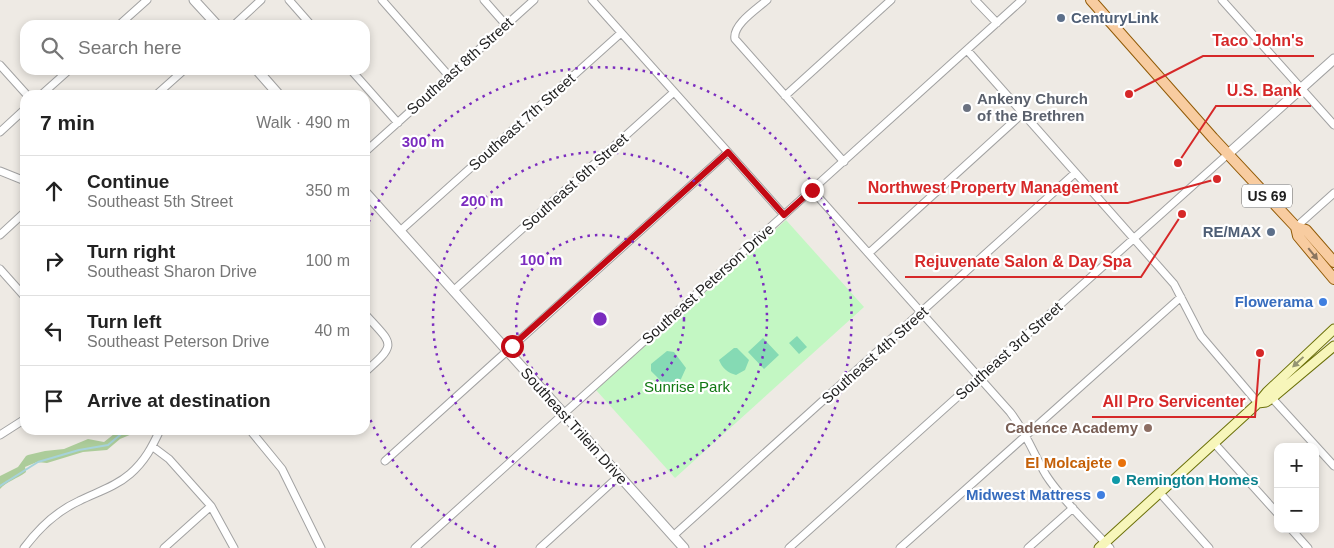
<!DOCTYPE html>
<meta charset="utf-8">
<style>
body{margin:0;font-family:Helvetica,sans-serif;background:#f6f6f6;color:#222}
.controls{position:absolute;right:15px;bottom:15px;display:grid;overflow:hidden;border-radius:10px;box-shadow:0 2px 8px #0003}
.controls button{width:45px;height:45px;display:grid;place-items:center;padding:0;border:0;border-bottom:1px solid #e0e0e0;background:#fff;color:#222;font:25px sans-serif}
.stop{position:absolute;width:15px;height:15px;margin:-11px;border:4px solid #c30914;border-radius:50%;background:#fff}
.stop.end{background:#c30914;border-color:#fff;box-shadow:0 1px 5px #0008}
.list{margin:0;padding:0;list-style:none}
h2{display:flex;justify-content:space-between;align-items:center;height:65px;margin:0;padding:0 20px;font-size:21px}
h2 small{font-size:16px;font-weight:400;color:#767676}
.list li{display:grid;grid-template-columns:32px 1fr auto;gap:15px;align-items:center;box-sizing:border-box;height:70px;padding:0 20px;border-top:1px solid #e0e0e0}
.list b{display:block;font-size:19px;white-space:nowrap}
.list p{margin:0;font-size:16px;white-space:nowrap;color:#767676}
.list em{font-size:16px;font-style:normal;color:#767676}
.icon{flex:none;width:28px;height:28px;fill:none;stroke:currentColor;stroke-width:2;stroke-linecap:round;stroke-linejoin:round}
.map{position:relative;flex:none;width:1334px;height:548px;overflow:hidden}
.search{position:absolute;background:#fff;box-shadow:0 2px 8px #0003;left:20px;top:20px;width:350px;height:55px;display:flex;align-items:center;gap:12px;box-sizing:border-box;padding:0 18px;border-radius:15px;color:#767676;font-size:19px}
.panel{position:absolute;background:#fff;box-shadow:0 2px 8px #0003;left:20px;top:90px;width:350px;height:345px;border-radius:15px}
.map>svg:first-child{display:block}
.forest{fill:#accc9a}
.park{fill:#c3f7c3}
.pitch{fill:#85dab4}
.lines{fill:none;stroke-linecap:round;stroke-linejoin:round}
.stream{stroke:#a6d2da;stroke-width:2}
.minor-casing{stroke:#a2a2a2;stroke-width:9}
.tertiary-casing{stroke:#a2a2a2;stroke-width:11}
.secondary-casing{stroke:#6b7009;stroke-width:11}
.primary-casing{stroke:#915a06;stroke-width:12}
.minor{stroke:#fff;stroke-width:7}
.tertiary{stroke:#fff;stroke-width:9}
.secondary{stroke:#f7f6ba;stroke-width:9}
.primary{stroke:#f8cca0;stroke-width:10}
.oneway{fill:#8b755f}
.oneway2{fill:#959574}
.route{stroke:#c30914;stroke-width:6}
.ring{fill:none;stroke:#7b2cbf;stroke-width:2.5;stroke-dasharray:2.5 5}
.service-dot{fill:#5c6f8a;stroke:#fff;stroke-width:2}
.worship-dot{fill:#6b7280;stroke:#fff;stroke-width:2}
.shop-dot{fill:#3f7fe0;stroke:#fff;stroke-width:2}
.education-dot{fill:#8d6e63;stroke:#fff;stroke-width:2}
.food-dot{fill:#e8710a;stroke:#fff;stroke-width:2}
.culture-dot{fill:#0f9aa8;stroke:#fff;stroke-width:2}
.labels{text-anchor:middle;stroke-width:4.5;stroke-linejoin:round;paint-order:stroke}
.shield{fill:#fff;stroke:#626262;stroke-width:1}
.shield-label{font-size:14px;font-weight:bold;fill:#1e1e1e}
.service-label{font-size:15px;font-weight:bold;fill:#4e5e75;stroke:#fff;text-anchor:start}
.street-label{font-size:15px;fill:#1e1e1e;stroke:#fff}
.worship-label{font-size:15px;font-weight:bold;fill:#5b616d;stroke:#fff;text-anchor:start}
.shop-label{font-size:15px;font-weight:bold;fill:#366cbe;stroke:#fff;text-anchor:end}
.park-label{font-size:15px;fill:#107712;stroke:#fff}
.education-label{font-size:15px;font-weight:bold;fill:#785e54;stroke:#fff;text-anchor:end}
.food-label{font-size:15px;font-weight:bold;fill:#c56008;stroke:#fff;text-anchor:end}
.culture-label{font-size:15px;font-weight:bold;fill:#0d838f;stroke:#fff;text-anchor:start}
.centre{fill:#7b2cbf;stroke:#fff;stroke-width:2.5}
.ring-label{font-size:15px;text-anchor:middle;font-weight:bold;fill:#7b2cbf;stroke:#fff;stroke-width:4.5;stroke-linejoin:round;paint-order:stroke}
.leader{fill:none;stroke:#d62828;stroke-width:2}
.callout-dot{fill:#d62828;stroke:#fff;stroke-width:2}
.callout-label{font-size:16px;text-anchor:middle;font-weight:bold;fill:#d62828;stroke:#fff;stroke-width:4.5;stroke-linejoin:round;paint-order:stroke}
</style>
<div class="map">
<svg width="1334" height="548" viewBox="0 0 1334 548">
<rect width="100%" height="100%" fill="#eeeae4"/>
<path class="forest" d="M119,430H137L132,434L120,439L107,450L83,452L47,463L37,462L25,467L26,472C17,479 7,481 0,489V476L18,467L26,456L28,455L45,451L64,449L88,439L104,442Z"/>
<path class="park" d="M786,220L864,307L675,478L596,390Z"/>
<path class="pitch" d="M797,336L807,347L799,354L789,343Z
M763,338L779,355L764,369L748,352Z
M734,348H737L749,360L745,370L736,375C728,373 722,368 719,360Z
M667,351L674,352L686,368L681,379L671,385L663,383L651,371V364Z"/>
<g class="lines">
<path class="stream" d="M0,486L38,462L79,450L108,445L126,430"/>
<defs>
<path id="minor" d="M289,0L311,25
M382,0L449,76
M484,0L506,25
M592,0L784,215
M767,0C757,9 732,25 735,39L844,162
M975,0L997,23
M1222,0L1334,125
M119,25L147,0
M234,25L261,0
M967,50L1174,284L1201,336L1258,403
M0,65L27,95
M351,70L398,123
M41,95L69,70
M156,95L184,70
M785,96L891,0
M0,132L25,109
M365,152L534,0
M0,171L25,181
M812,190L1010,412C1027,434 1033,453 1046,475C1061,499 1091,527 1110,548
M1296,227L1334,193
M400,231L621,33
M0,235L25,212
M869,253L1023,113
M0,269L25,297
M453,291L674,92
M365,314C393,345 398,343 365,372
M1272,398L1334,466
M250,430L282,469L321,548
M0,435L25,419
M1214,443L1278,514
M153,447L169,459L211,506L234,548
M385,461L728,152
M1160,493L1209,548
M1291,529L1308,548
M673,536L1075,173
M24,548C39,528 57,511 79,501C97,492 115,487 130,474C145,461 152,447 160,430
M164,548L211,506
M415,548L1022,0
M540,548L619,476
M789,548L1228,154
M900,548L1181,297
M1028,548L1073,508"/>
<path id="tertiary" d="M194,0L217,25
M257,70L279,95
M1228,154L1334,59
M365,192L684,548"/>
<path id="secondary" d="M1258,403L1266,402L1272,398L1334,346
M1099,548L1258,403L1267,392L1334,329"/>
<path id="primary" d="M1091,0L1213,138L1296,227L1306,230L1334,262
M1296,227L1298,236L1334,279"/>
</defs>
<use href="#minor" class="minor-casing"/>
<use href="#tertiary" class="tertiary-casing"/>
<use href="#secondary" class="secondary-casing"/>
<use href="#primary" class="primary-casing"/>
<use href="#minor" class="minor"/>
<use href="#tertiary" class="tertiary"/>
<use href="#secondary" class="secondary"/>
<use href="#primary" class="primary"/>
</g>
<defs><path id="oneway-solid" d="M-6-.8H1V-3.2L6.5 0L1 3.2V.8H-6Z" transform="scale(1.25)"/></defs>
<use class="oneway" href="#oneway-solid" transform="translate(1313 254) rotate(51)"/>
<use class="oneway2" href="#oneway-solid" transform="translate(1298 362) rotate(137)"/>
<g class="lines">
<path class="route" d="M512,346L728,152L784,215L812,190"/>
</g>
<g class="ring">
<circle cx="600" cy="319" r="84"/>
<circle cx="600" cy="319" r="167"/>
<path d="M496 547A251 251 0 0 1 366 409M366 229A251 251 0 1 1 704 547"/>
</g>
<g class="service-dot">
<circle cx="1061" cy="18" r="5"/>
<circle cx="1271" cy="232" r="5"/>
</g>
<circle class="worship-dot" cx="967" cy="108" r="5"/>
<g class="shop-dot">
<circle cx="1323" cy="302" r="5"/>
<circle cx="1101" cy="495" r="5"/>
</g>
<circle class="education-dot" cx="1148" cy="428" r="5"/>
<circle class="food-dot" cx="1122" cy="463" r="5"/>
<circle class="culture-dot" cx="1116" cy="480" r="5"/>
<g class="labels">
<rect class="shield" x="1242" y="184.5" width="50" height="23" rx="4"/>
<g class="shield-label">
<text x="1267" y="201">US 69</text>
</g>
<g class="service-label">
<text x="1071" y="23">CenturyLink</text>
<text x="1261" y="237" text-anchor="end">RE/MAX</text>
</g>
<g class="street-label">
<text transform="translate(460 66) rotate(-42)" y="5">Southeast 8th Street</text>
<text transform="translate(522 122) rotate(-42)" y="5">Southeast 7th Street</text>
<text transform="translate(575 182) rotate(-42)" y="5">Southeast 6th Street</text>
<text transform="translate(708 284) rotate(-42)" y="5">Southeast Peterson Drive</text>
<text transform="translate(1009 351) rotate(-42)" y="5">Southeast 3rd Street</text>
<text transform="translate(875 355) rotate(-42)" y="5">Southeast 4th Street</text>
<text transform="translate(574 426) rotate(48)" y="5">Southeast Trilein Drive</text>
</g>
<g class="worship-label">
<text x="977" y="104">Ankeny Church<tspan x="977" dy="17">of the Brethren</tspan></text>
</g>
<g class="shop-label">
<text x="1313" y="307">Flowerama</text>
<text x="1091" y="500">Midwest Mattress</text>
</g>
<g class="park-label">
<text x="687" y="392">Sunrise Park</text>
</g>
<g class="education-label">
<text x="1138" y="433">Cadence Academy</text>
</g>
<g class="food-label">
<text x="1112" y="468">El Molcajete</text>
</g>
<g class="culture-label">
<text x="1126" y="485">Remington Homes</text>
</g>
</g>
<circle cx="600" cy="319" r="8" class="centre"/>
<g class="ring-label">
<text x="423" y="147">300 m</text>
<text x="482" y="206">200 m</text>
<text x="541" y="265">100 m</text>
</g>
<path class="leader" d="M1129 94L1203 56H1314M1178 163L1216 106H1311M1217 179L1128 203H858M1182 214L1141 277H905M1260 353L1255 417H1092"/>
<g class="callout-dot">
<circle cx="1129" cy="94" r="5"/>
<circle cx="1178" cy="163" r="5"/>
<circle cx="1217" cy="179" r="5"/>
<circle cx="1182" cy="214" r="5"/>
<circle cx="1260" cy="353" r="5"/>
</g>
<g class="callout-label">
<text x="1258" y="46">Taco John's</text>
<text x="1264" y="96">U.S. Bank</text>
<text x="993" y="193">Northwest Property Management</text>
<text x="1023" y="267">Rejuvenate Salon &amp; Day Spa</text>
<text x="1174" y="407">All Pro Servicenter</text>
</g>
</svg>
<div class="controls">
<button>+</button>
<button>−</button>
</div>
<div class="stop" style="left:512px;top:346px"></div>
<div class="stop end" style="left:812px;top:190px"></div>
<div class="search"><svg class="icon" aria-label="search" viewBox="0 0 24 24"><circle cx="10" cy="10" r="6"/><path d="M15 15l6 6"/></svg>Search here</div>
<section class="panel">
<h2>7 min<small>Walk · 490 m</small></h2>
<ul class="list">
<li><svg class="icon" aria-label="ahead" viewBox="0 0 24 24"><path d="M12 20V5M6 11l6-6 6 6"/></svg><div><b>Continue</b><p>Southeast 5th Street</p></div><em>350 m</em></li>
<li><svg class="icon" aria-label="right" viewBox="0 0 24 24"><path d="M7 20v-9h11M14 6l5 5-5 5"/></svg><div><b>Turn right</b><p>Southeast Sharon Drive</p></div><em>100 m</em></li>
<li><svg class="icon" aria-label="left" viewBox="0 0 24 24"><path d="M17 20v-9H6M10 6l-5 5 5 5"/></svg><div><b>Turn left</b><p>Southeast Peterson Drive</p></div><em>40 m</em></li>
<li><svg class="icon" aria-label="arrive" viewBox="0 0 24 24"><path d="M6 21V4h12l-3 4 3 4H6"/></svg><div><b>Arrive at destination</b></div></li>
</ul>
</section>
</div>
